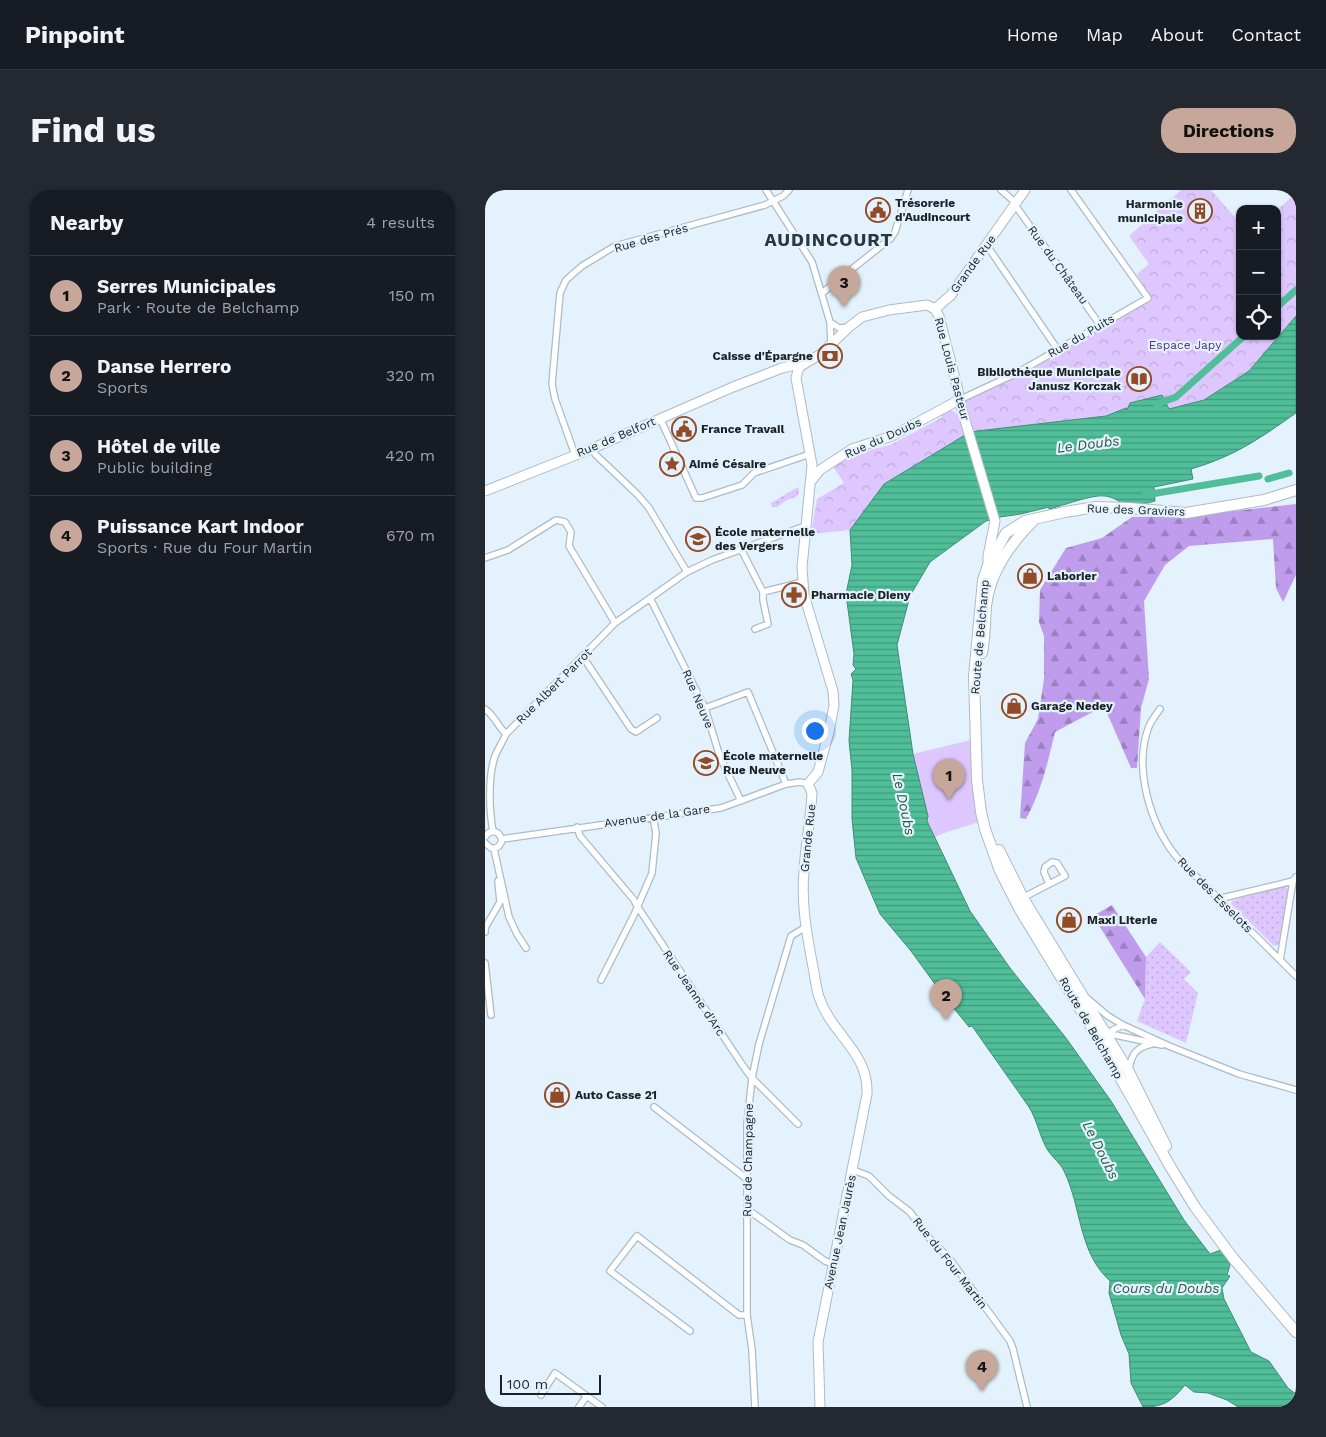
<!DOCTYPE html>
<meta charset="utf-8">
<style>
body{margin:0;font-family:"Work Sans",sans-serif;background:#242831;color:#f1f3f6}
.controls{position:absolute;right:15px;top:15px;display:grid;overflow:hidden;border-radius:10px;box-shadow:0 1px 4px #0004}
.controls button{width:45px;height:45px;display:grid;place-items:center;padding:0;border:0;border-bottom:1px solid #363941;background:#171b24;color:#f1f3f6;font:25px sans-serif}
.scale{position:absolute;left:15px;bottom:12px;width:101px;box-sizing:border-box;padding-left:5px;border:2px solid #1c2125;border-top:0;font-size:14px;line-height:18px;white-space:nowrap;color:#1c2125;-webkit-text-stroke:4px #e3f2fc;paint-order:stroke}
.you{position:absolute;left:329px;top:540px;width:18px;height:18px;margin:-12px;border:4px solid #fff;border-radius:50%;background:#1a73e8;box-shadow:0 0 0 8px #1a73e833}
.badge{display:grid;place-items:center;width:32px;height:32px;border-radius:50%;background:#c6a799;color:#111;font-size:16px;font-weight:700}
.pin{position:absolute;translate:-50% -41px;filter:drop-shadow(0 1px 2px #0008)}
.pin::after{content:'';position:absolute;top:26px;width:18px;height:15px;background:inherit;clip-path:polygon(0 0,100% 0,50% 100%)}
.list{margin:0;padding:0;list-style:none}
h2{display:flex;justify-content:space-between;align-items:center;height:65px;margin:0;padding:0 20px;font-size:21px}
h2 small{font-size:16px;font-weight:400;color:#9ea1a6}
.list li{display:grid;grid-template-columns:32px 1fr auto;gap:15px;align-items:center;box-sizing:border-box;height:80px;padding:0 20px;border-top:1px solid #363941}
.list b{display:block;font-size:19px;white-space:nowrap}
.list p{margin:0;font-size:16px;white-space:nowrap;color:#9ea1a6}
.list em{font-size:16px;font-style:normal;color:#9ea1a6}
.icon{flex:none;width:28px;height:28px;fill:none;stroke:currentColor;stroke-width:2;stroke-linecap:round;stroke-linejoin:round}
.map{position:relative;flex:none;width:811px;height:1217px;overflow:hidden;border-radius:20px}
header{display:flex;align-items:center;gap:30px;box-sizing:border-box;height:70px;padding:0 25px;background:#171b24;border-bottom:1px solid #363941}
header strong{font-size:24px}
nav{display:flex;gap:28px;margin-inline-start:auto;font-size:18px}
.intro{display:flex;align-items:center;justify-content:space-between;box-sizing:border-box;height:120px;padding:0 30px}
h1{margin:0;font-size:35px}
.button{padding:12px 22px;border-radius:20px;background:#c6a799;color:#111;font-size:18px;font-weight:700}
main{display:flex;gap:30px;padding:0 30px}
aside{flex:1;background:#171b24;border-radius:20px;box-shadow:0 1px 4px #0004}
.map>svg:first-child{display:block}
.grass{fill:url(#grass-dots)}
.forest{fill:url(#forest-firs)}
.park{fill:url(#park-crowns)}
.garden{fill:#dec7ff}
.water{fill:url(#water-rules);stroke:#408f76}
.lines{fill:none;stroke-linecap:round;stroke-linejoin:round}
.canal{stroke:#4fbe99;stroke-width:7}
.street-casing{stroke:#acbbc4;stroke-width:8}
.secondary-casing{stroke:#acbbc4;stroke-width:11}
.primary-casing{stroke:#acbbc4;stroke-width:12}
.street{stroke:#fff;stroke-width:5.5}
.secondary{stroke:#fff;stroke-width:9}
.primary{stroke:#fff;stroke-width:10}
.labels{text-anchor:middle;stroke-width:4.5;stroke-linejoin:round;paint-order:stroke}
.poi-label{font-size:12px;font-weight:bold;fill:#1c2125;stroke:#e3f2fc;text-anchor:start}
.street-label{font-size:12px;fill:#1c2125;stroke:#e3f2fc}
.park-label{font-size:12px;fill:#5b2d88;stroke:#e3f2fc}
.water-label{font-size:14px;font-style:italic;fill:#295847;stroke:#e3f2fc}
.district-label{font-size:18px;font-weight:bold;letter-spacing:1px;fill:#2b373f;stroke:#e3f2fc}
</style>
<header>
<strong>Pinpoint</strong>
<nav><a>Home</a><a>Map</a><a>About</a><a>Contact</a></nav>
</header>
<div class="intro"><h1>Find us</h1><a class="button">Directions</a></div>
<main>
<aside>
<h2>Nearby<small>4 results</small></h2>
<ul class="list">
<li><span class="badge">1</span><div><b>Serres Municipales</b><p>Park · Route de Belchamp</p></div><em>150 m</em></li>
<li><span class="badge">2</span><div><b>Danse Herrero</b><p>Sports</p></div><em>320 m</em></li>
<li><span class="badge">3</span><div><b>Hôtel de ville</b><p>Public building</p></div><em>420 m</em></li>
<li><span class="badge">4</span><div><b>Puissance Kart Indoor</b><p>Sports · Rue du Four Martin</p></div><em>670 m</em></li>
</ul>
</aside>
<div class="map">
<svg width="811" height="1217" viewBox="0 0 811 1217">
<defs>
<pattern id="grass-dots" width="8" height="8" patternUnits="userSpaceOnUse" patternTransform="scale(1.25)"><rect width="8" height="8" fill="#dec7ff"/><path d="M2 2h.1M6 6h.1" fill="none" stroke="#beabda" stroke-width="1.8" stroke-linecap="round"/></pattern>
<pattern id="forest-firs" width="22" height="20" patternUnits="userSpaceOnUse" patternTransform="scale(1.25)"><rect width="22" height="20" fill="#bf9dec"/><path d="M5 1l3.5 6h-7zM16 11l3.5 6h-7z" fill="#9a80bf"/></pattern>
<pattern id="park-crowns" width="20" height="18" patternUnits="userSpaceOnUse" patternTransform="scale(1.25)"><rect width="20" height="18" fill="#dec7ff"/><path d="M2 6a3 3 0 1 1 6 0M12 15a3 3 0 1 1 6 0" fill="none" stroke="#beabda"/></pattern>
<pattern id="water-rules" width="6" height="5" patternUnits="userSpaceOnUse" patternTransform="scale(1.25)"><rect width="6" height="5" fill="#4fbe99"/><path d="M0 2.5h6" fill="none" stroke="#419a7d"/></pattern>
</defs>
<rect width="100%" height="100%" fill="#e3f2fc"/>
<path class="grass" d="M313,297L314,300L313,306L302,310L292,317H287L286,313Z
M799,696L804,700L793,755L789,756L747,715L746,712L749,710Z
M675,752L706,782L699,789L713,803L701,853L652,831L660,809L661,767Z"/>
<path class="forest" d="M811,314V385L798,412L791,398L788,349L704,356L680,375L659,411L664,489L656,518L652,578H646L619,516L570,542C563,572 556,602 541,629L535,628L540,553L553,529L559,489V446L554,432L555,400L581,358L617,348L647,327L704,326Z
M627,715L661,767L660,809L608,726Z"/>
<path class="park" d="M696,0H726L755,33V146H792V20L811,3V126L764,181L719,210L684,219L677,205L644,217L642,220L641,218L621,226L488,242L479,210L577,160L667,109L652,84L664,74L644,46Z
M461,220C475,220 478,234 480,245L399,294L365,340L326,344L332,309L359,293L347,275L377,257L381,261L405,255L458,227L453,224Z"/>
<path class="garden" d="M486,550L487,594L494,632L459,643L450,647L442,631L443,626L428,564Z"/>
<path class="water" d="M811,126V223C774,249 750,266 706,279L708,289L669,297L670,311C660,314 644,317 635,312C629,308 622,305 613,306C597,308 580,315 564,319V317L536,324L515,327L501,331L445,372L425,406L412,455L428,564L443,626L442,631L485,721L525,778L581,848L626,911L699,1030L725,1064L736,1060L745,1075L742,1085L745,1086L737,1098L739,1109L766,1162L784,1171L803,1198L811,1204V1217H753L742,1210L723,1203L709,1202L700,1195C687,1211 679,1217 658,1217L646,1193L644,1164L636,1145L624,1103L625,1091C593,1062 597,1018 579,981C575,972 565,966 561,957C554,944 552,930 544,917L487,836L484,837L455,801L426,761L395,724L371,668L367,629V580L364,551L368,490L366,484L371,479L368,475L369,464L361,404L367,375L365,340L399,294L480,245L492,241L621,226L641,218L642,220L645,213L677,205L684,219L719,210L764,181Z"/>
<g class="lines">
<path class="canal" d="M792,117L811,100
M672,214L691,207L759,146
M783,289L804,283
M660,305L774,286"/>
<defs>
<path id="street" d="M281,0L327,72L345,132L346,154
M516,0L531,13
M529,17L533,19L615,135
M501,57L505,60L573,160
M337,103L406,48L410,42L423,0
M345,132L354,138L364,137
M474,210L532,183L663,108L586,0
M175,228L211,308H217L257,295L269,283L325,264
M106,259L111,265L153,305L164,318L202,382
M90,265L70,209L67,194L75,103L81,90L97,76L130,56L280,15L298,6L304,0
M256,359L278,402L318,392
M0,368L23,360L71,330L80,332L86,342L84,356L130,433
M165,408L220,518L235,567L256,611
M270,439L283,434L278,410V402
M98,467L146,539L151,542L172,528
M220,518L263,502L301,594
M0,519C10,526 13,537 21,544
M675,519C670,526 665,532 663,539C649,579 665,633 690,665C699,676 710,685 720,695C744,720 770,745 795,770
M92,637L95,646L149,710L152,716L258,876L267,888L313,934
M8,641C4,620 3,586 10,566C13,559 18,551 21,544L130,433L192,389L202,382L227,370L320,336
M0,647C3,642 7,640 13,643L17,649C16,656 12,659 6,658L0,653
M17,649L236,618L301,594L315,592L323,594
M9,659L24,727L32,744L41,758
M811,687L808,691L795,770L811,786
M537,708C551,701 566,693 580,686L572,673L567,672L560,677L559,682L564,694
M733,709L808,691
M0,742V738L15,712L13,691
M0,773L6,825
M116,790L149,725L167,683L171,643L168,627
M602,808L623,826L638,835L684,856L754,884L811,900
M621,843L677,855
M622,843L638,835
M644,880C646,865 651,857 667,854
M169,917L262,989
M368,980L384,986L404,1006L425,1022L445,1049L464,1068L525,1151L528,1159L542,1217
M262,1019L305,1050L318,1055L340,1071L348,1074
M205,1141L125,1081L152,1046L254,1125H262
M56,1205L70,1183L117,1217
M94,1217L101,1207
M270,1217L267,1160L262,1125V934L267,888L274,854L306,746L321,737"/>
<path id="secondary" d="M450,119L466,105L540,0
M327,290L335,280L367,259L407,246L474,210
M0,301L106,259L248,197L297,178L319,173
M335,1217L333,1152L382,904C384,862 346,844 334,807C331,798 330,787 328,777C322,746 316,714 319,682C320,656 326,629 327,603L323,594L333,582L344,542L349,515L348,501L319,405L317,377L327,275L311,188L314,177L336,164L364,137L377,127L404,120L442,115L450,119L454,126L473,200L474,210L510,331L503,366V374"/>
<path id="primary" d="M811,300L779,310L701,323L644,318L611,317L580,322L540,331L521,343L503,375L498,390L489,486L492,590L496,622L500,639L515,681L535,720L613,848L686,978L710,1017L748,1068L811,1142
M497,463C500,448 500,432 501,416C505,381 526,353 550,329
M514,660L538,708L644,882L681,956"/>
</defs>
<use href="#street" class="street-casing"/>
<use href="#secondary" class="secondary-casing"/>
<use href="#primary" class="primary-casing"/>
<use href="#street" class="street"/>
<use href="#secondary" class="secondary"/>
<use href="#primary" class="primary"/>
</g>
<defs>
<symbol id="civic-ring" viewBox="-11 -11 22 22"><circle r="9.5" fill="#e3f2fc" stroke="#924a27" stroke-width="1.5"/><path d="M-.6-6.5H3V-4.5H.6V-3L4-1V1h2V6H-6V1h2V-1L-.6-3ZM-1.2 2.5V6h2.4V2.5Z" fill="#924a27"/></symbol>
<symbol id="building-ring" viewBox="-11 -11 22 22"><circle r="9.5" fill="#e3f2fc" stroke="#924a27" stroke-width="1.5"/><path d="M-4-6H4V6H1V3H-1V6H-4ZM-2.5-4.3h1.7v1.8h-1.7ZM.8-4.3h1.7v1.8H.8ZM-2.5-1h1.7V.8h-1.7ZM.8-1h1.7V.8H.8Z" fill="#924a27"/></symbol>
<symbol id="bank-ring" viewBox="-11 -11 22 22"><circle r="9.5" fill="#e3f2fc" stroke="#924a27" stroke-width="1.5"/><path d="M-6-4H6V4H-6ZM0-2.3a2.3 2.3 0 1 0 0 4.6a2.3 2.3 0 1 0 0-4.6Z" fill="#924a27"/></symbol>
<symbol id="library-ring" viewBox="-11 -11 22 22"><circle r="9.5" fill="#e3f2fc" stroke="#924a27" stroke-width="1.5"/><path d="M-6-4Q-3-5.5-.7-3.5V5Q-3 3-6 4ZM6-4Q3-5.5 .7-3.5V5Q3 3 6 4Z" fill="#924a27"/></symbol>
<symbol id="sight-ring" viewBox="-11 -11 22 22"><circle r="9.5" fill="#e3f2fc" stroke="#924a27" stroke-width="1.5"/><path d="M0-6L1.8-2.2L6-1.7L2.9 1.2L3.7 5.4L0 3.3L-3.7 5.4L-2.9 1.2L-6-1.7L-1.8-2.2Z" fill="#924a27"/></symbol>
<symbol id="school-ring" viewBox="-11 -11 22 22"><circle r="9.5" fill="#e3f2fc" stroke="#924a27" stroke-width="1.5"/><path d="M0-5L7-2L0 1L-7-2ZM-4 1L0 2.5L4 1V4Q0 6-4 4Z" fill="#924a27"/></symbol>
<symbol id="shop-ring" viewBox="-11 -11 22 22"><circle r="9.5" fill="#e3f2fc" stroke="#924a27" stroke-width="1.5"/><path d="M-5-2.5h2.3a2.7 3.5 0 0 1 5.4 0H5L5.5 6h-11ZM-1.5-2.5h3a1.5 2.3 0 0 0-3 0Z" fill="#924a27"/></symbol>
<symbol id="pharmacy-ring" viewBox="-11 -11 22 22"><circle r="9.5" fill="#e3f2fc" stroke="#924a27" stroke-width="1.5"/><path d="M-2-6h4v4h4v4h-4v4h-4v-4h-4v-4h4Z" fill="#924a27"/></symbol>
</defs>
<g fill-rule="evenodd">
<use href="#civic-ring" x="379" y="6" width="28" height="28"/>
<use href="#building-ring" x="701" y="7" width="28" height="28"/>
<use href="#bank-ring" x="331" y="152" width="28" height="28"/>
<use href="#library-ring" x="640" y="175" width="28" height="28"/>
<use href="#civic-ring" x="185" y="225" width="28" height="28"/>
<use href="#sight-ring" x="173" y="260" width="28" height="28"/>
<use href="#school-ring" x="199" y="335" width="28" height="28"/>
<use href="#shop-ring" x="531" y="372" width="28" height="28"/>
<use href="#pharmacy-ring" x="295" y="391" width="28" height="28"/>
<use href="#shop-ring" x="515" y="502" width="28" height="28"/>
<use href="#school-ring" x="207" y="559" width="28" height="28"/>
<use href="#shop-ring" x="570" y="716" width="28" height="28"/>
<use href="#shop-ring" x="58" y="891" width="28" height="28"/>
</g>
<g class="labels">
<g class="poi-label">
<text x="410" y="17">Trésorerie<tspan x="410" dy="14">d'Audincourt</tspan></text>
<text x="698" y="18" text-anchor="end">Harmonie<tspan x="698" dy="14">municipale</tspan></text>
<text x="328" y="170" text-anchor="end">Caisse d'Épargne</text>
<text x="636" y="186" text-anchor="end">Bibliothèque Municipale<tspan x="636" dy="14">Janusz Korczak</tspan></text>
<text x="216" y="243">France Travail</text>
<text x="204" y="278">Aimé Césaire</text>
<text x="230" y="346">École maternelle<tspan x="230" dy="14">des Vergers</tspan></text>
<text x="562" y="390">Laborier</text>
<text x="326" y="409">Pharmacie Dieny</text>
<text x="546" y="520">Garage Nedey</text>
<text x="238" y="570">École maternelle<tspan x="238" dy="14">Rue Neuve</tspan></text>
<text x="602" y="734">Maxi Literie</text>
<text x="90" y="909">Auto Casse 21</text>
</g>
<g class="street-label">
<text transform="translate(166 48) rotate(-16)" y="4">Rue des Prés</text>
<text transform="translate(488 74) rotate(-54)" y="4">Grande Rue</text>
<text transform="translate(573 75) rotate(54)" y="4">Rue du Château</text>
<text transform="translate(596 146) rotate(-30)" y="4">Rue du Puits</text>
<text transform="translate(467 179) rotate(75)" y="4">Rue Louis Pasteur</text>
<text transform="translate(131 247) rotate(-23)" y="4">Rue de Belfort</text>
<text transform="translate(398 248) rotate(-24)" y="4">Rue du Doubs</text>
<text transform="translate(651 320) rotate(2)" y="4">Rue des Graviers</text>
<text transform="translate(495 447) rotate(-85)" y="4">Route de Belchamp</text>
<text transform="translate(69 496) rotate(-45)" y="4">Rue Albert Parrot</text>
<text transform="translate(213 509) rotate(67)" y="4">Rue Neuve</text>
<text transform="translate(172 626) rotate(-8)" y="4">Avenue de la Gare</text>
<text transform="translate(323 648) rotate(-84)" y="4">Grande Rue</text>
<text transform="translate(730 705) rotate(45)" y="4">Rue des Esselots</text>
<text transform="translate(209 803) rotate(56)" y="4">Rue Jeanne d'Arc</text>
<text transform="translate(606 838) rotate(60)" y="4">Route de Belchamp</text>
<text transform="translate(263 970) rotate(-89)" y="4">Rue de Champagne</text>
<text transform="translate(355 1042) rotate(-78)" y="4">Avenue Jean Jaurès</text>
<text transform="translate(465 1073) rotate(52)" y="4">Rue du Four Martin</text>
</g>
<g class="park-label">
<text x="700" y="159">Espace Japy</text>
</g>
<g class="water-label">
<text transform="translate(603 254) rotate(-7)" y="5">Le Doubs</text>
<text transform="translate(419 614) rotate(78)" y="5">Le Doubs</text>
<text transform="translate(616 960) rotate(63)" y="5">Le Doubs</text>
<text x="681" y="1103">Cours du Doubs</text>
</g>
<g class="district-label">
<text x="344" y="56">AUDINCOURT</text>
</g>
</g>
</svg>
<div class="controls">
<button>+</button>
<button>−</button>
<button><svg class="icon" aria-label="locate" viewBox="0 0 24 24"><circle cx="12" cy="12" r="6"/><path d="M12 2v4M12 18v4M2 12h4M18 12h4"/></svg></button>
</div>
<div class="scale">100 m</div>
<div class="you"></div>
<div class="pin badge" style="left:464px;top:610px">1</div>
<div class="pin badge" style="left:461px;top:830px">2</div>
<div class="pin badge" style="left:359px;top:117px">3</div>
<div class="pin badge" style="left:497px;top:1201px">4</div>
</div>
</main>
